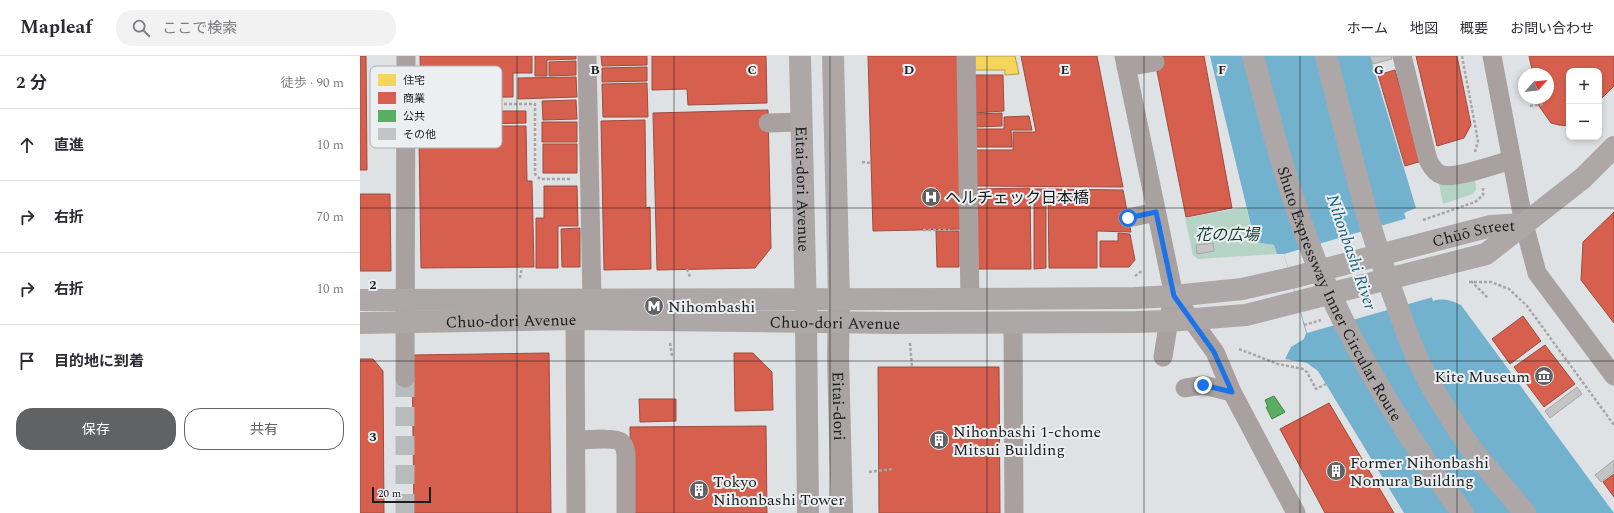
<!DOCTYPE html>
<html lang="ja">
<meta charset="utf-8">
<style>
body{margin:0;font-family:Spectral,"Noto Sans JP",serif;background:#f2f2f3;color:#2b2b33}
.controls{position:absolute;right:12px;top:12px;display:grid;overflow:hidden;border-radius:8px;box-shadow:0 2px 6px #0003}
.controls button{width:36px;height:36px;display:grid;place-items:center;padding:0;border:0;border-bottom:1px solid #e1e1e2;background:#fff;color:#2b2b33;font:20px sans-serif}
.compass{position:absolute;left:1158px;top:12px;width:36px;height:36px;border-radius:50%;background:#fff;box-shadow:0 2px 6px #0003;rotate:63deg}
.scale{position:absolute;left:12px;bottom:10px;width:59px;box-sizing:border-box;padding-left:4px;border:2px solid #1b1d1e;border-top:0;font-size:11px;line-height:14px;white-space:nowrap;color:#1b1d1e;-webkit-text-stroke:3px #ebeff2;paint-order:stroke}
.stop{position:absolute;width:12px;height:12px;margin:-9px;border:3px solid #1a73e8;border-radius:50%;background:#fff}
.stop.end{background:#1a73e8;border-color:#fff;box-shadow:0 1px 4px #0008}
.list{margin:0;padding:0;list-style:none}
h2{display:flex;justify-content:space-between;align-items:center;height:52px;margin:0;padding:0 16px;font-size:17px}
h2 small{font-size:13px;font-weight:400;color:#7c7c81}
.list li{display:grid;grid-template-columns:26px 1fr auto;gap:12px;align-items:center;box-sizing:border-box;height:72px;padding:0 16px;border-top:1px solid #e1e1e2}
.list b{display:block;font-size:15px;white-space:nowrap}
.list em{font-size:13px;font-style:normal;color:#7c7c81}
.actions{display:flex;gap:8px;padding:12px 16px}
.actions a{flex:1;padding:9px 0;border:1px solid #606263;border-radius:16px;text-align:center;font-size:14px;color:#606263}
.actions .main{background:#606263;color:#fff}
.icon{flex:none;width:22px;height:22px;fill:none;stroke:currentColor;stroke-width:2;stroke-linecap:round;stroke-linejoin:round}
.map{position:relative;flex:none;width:1254px;height:457px;overflow:hidden}
header{display:flex;align-items:center;gap:24px;box-sizing:border-box;height:56px;padding:0 20px;background:#fff;border-bottom:1px solid #e1e1e2}
header strong{font-size:19px}
nav{display:flex;gap:22px;margin-inline-start:auto;font-size:14px}
.search{width:280px;height:36px;background:#f2f2f3;display:flex;align-items:center;gap:10px;box-sizing:border-box;padding:0 14px;border-radius:16px;color:#7c7c81;font-size:15px}
main{display:flex}
aside{flex:1;background:#fff}
.map>svg:first-child{display:block}
.green{fill:#b6d4c6}
.water{fill:#73b2cf}
.pier{fill:#dfe2e4}
.homes{fill:#f6d55c;stroke:#b49e49}
.shops{fill:#d6604d;stroke:#9e4c3f}
.public{fill:#5aae61;stroke:#47824d}
.building{fill:#c4c4c5;stroke:#a6a7a8}
.lines{fill:none;stroke-linecap:round;stroke-linejoin:round}
.minor-tunnel{stroke:#b8bbbc;stroke-width:19;stroke-dasharray:19 10;stroke-linecap:butt}
.path{stroke:#a9a5a5;stroke-width:2.5;stroke-dasharray:3 2;stroke-linecap:butt}
.minor{stroke:#a9a1a0;stroke-width:19}
.major{stroke:#aaa3a3;stroke-width:22}
.highway{stroke:#aea7a8;stroke-width:22}
.highway-bridge{stroke:#aea7a8;stroke-width:22}
.route{stroke:#1a73e8;stroke-width:5}
.grid{fill:none;stroke:#1b1d1e;stroke-width:1;stroke-opacity:0.55}
.labels{text-anchor:middle;stroke-width:4;stroke-linejoin:round;paint-order:stroke}
.street-label{font-size:16px;fill:#1b1d1e;stroke:#ebeff2}
.poi-label{font-size:16px;fill:#1b1d1e;stroke:#ebeff2;text-anchor:start}
.park-label{font-size:16px;font-style:italic;fill:#183e2d;stroke:#ebeff2}
.water-label{font-size:17px;font-style:italic;fill:#1d607c;stroke:#ebeff2}
.key{fill:#ebeff2;stroke:#adb0b2;stroke-width:1}
.key-label{font-size:11px;fill:#1b1d1e}
.grid-label{font-size:13px;text-anchor:middle;font-weight:bold;fill:#1b1d1e;stroke:#ebeff2;stroke-width:4;stroke-linejoin:round;paint-order:stroke}
</style>
<header>
<strong>Mapleaf</strong>
<div class="search"><svg class="icon" aria-label="search" viewBox="0 0 24 24"><circle cx="10" cy="10" r="6"/><path d="M15 15l6 6"/></svg>ここで検索</div>
<nav><a>ホーム</a><a>地図</a><a>概要</a><a>お問い合わせ</a></nav>
</header>
<main>
<aside>
<h2>2 分<small>徒歩 · 90 m</small></h2>
<ul class="list">
<li><svg class="icon" aria-label="ahead" viewBox="0 0 24 24"><path d="M12 20V5M6 11l6-6 6 6"/></svg><div><b>直進</b></div><em>10 m</em></li>
<li><svg class="icon" aria-label="right" viewBox="0 0 24 24"><path d="M7 20v-9h11M14 6l5 5-5 5"/></svg><div><b>右折</b></div><em>70 m</em></li>
<li><svg class="icon" aria-label="right" viewBox="0 0 24 24"><path d="M7 20v-9h11M14 6l5 5-5 5"/></svg><div><b>右折</b></div><em>10 m</em></li>
<li><svg class="icon" aria-label="arrive" viewBox="0 0 24 24"><path d="M6 21V4h12l-3 4 3 4H6"/></svg><div><b>目的地に到着</b></div></li>
</ul>
<div class="actions"><a class="main">保存</a><a>共有</a></div>
</aside>
<div class="map">
<svg width="1254" height="457" viewBox="0 0 1254 457">
<rect width="100%" height="100%" fill="#dfe2e4"/>
<path class="green" d="M1115,118L1116,134L1113,138L1083,148L1079,128Z
M886,151L895,186L914,189L917,198L838,203L833,199L825,162Z"/>
<path class="water" d="M850,0H1010L1056,152L1044,157L1073,245C1083,242 1091,244 1101,249L1254,457H1044L958,315L947,307L925,303L931,291L944,283L946,277L924,198H917L914,189L895,186Z"/>
<path class="pier" d="M1048,162L1073,241L947,277L924,198Z"/>
<path class="homes" d="M615,0H655L659,18L645,19V14H615Z"/>
<path class="shops" d="M0,0H6L7,114H0Z
M60,0H172V17H153V41L61,42Z
M175,0H216V3L187,4V20H175Z
M241,0H287V9L242,10Z
M292,0H406L407,47L328,49L327,33L292,34Z
M508,0H598L603,173L513,175Z
M661,0H737L763,131L616,130L615,94H653V76H676Z
M794,0H844L872,152L826,161Z
M1056,0H1097L1111,69L1104,82L1077,90Z
M1169,0H1254V30L1239,45V15H1209V70L1199,69L1191,67L1179,50L1177,42H1188V18H1173Z
M216,5V19L189,20V6Z
M287,11V25L242,26V12Z
M1035,14L1062,105L1045,110L1018,19Z
M613,19H643L644,55L614,57Z
M216,21L217,41L158,43V22Z
M287,27L288,61H243L242,28Z
M216,44L217,63L183,64L182,45Z
M408,54L411,192L395,212L297,214L293,57Z
M121,55H166V67L121,68Z
M642,57V70L615,71L614,58Z
M669,60L672,74H651L652,91H615V73H644V61Z
M285,64L286,152L290,151L291,213L244,214L241,65Z
M182,66H217V86H182Z
M125,70H166L167,125H172L174,211L61,212L59,81L125,80Z
M183,88H217V117H183Z
M184,130H217L218,170H198V212H176V162H184Z
M670,132L671,213H617L616,133Z
M674,133H686V212L674,213Z
M688,133L763,134L771,176L737,175V212H689Z
M0,138H30L31,215H0Z
M1254,156V267L1221,224L1223,186Z
M220,172V211H202L201,173Z
M576,175H599V211H577Z
M758,177L770,178L775,204L769,211H740V185H758Z
M1163,260L1181,285L1150,308L1132,283Z
M1185,289L1215,328L1184,351L1154,311Z
M189,297L191,457H54L52,299Z
M374,297H393L412,316L413,354L375,355Z
M0,303H13L23,315L24,457H0Z
M518,311H639L640,457H519Z
M279,343H316V365L280,366Z
M969,347L1034,457H965L920,373Z
M406,370L407,457H271L270,371Z
M1254,418V441L1243,426Z"/>
<path class="public" d="M914,340L925,356L912,363L906,351H908L905,344Z"/>
<path class="building" d="M1010,0H1031L1032,3L1013,8Z
M853,187L854,195L837,198L836,189Z
M1217,331L1222,338L1190,362L1185,355Z
M1254,404V416L1241,426L1235,419Z"/>
<g class="lines">
<path class="minor-tunnel" d="M45,322V457"/>
<path class="path" d="M1102,0L1118,85L1115,96
M64,48H175V118L180,123H211
M1170,50L1185,48
M502,106L512,107
M1063,164L1115,146L1123,139V132
M563,174H590
M327,213L330,221
M775,220L783,214
M160,222L162,211
M1111,225L1128,242
M1109,226H1131L1149,233L1167,250L1254,369
M944,269L961,264
M310,287L312,300
M550,287L552,311
M879,293L918,308L943,313L947,316L956,333L966,328
M509,416L532,413"/>
<path class="minor" d="M227,0L232,244
M606,0L610,243
M764,0L814,240L855,296L872,336L936,457
M1042,0L1068,104C1071,110 1075,117 1082,119C1095,123 1137,108 1151,104
M1132,0L1164,168L1177,217L1254,320
M766,11L795,6
M408,67L441,66
M768,162L796,156
M215,263L216,457
M653,267L654,457
M803,301L811,251
M45,322L46,0
M825,332L843,329L872,336
M216,384C226,384 254,381 261,386C265,389 265,393 266,398V457"/>
<g class="major">
<path id="s1" d="M479,243L478,301L482,457"/>
<path d="M446,266L448,457"/>
</g>
<g class="highway">
<path id="s2" d="M440,0L446,259"/>
<path d="M473,0L479,243"/>
<path id="s3" d="M0,244L610,243L775,242L814,240L882,233L931,222L1131,170L1164,168"/>
<path id="s4" d="M0,267L215,263L535,267L776,266L808,265L886,259L1126,198L1223,122L1254,91"/>
<path d="M1112,394L1165,457"/>
<path d="M1090,440L1103,457"/>
</g>
<g class="highway-bridge">
<path id="s5" d="M893,0C911,69 929,139 956,206C991,289 1038,367 1090,440"/>
<path d="M966,0C987,81 1005,163 1034,241C1043,266 1051,291 1063,314C1077,342 1094,368 1112,394"/>
</g>
</g>
<g class="lines">
<path class="route" d="M768,162L796,156L814,240L854,296L872,336L843,329"/>
</g>
<path class="grid" d="M157,0V457M314,0V457M470,0V457M627,0V457M784,0V457M940,0V457M1097,0V457M0,152H1254M0,305H1254"/>
<defs>
<symbol id="hospital-disc" viewBox="-11 -11 22 22"><circle r="9.5" fill="#606263" stroke="#ebeff2"/><path d="M-5-5h3v3.5h4V-5h3V5h-3V1.5h-4V5h-3Z" fill="#fff"/></symbol>
<symbol id="metro-disc" viewBox="-11 -11 22 22"><circle r="9.5" fill="#606263" stroke="#ebeff2"/><path d="M-5.5 5V-5H-3L0 0L3-5H5.5V5H3V-.5L0 4L-3-.5V5Z" fill="#fff"/></symbol>
<symbol id="museum-disc" viewBox="-11 -11 22 22"><circle r="9.5" fill="#606263" stroke="#ebeff2"/><path d="M0-6L6-3V-2H-6V-3ZM-5-1h2V3h-2ZM-1-1h2V3h-2ZM3-1h2V3H3ZM-6 4H6V6H-6Z" fill="#fff"/></symbol>
<symbol id="building-disc" viewBox="-11 -11 22 22"><circle r="9.5" fill="#606263" stroke="#ebeff2"/><path d="M-4-6H4V6H1V3H-1V6H-4ZM-2.5-4.3h1.7v1.8h-1.7ZM.8-4.3h1.7v1.8H.8ZM-2.5-1h1.7V.8h-1.7ZM.8-1h1.7V.8H.8Z" fill="#fff"/></symbol>
</defs>
<g fill-rule="evenodd">
<use href="#hospital-disc" x="560" y="130" width="22" height="22"/>
<use href="#metro-disc" x="283" y="239" width="22" height="22"/>
<use href="#museum-disc" x="1173" y="309" width="22" height="22"/>
<use href="#building-disc" x="568" y="373" width="22" height="22"/>
<use href="#building-disc" x="965" y="404" width="22" height="22"/>
<use href="#building-disc" x="328" y="423" width="22" height="22"/>
</g>
<g class="labels">
<g class="street-label">
<text dy="6" stroke="none"><textPath href="#s2" startOffset="133">Eitai-dori Avenue</textPath></text>
<text dy="6" stroke="none"><textPath href="#s3" startOffset="1121">Chūō Street</textPath></text>
<text dy="6" stroke="none"><textPath href="#s5" startOffset="254">Shuto Expressway Inner Circular Route</textPath></text>
<text dy="6" stroke="none"><textPath href="#s4" startOffset="151">Chuo-dori Avenue</textPath></text>
<text dy="6" stroke="none"><textPath href="#s4" startOffset="475">Chuo-dori Avenue</textPath></text>
<text dy="6" stroke="none"><textPath href="#s1" startOffset="107">Eitai-dori</textPath></text>
</g>
<g class="poi-label">
<text x="585" y="147">ヘルチェック日本橋</text>
<text x="308" y="256">Nihombashi</text>
<text x="1170" y="326" text-anchor="end">Kite Museum</text>
<text x="593" y="381">Nihonbashi 1-chome<tspan x="593" dy="18">Mitsui Building</tspan></text>
<text x="990" y="412">Former Nihonbashi<tspan x="990" dy="18">Nomura Building</tspan></text>
<text x="353" y="431">Tokyo<tspan x="353" dy="18">Nihonbashi Tower</tspan></text>
</g>
<g class="park-label">
<text x="867" y="184">花の広場</text>
</g>
<g class="water-label">
<text transform="translate(992 196) rotate(71)" y="6">Nihonbashi River</text>
</g>
</g>
<rect x="10" y="10" width="132" height="82" rx="6" class="key"/>
<rect x="18" y="18" width="18" height="12" fill="#f6d55c"/>
<rect x="18" y="36" width="18" height="12" fill="#d6604d"/>
<rect x="18" y="54" width="18" height="12" fill="#5aae61"/>
<rect x="18" y="72" width="18" height="12" fill="#c4c4c5"/>
<g class="key-label">
<text x="43" y="28">住宅</text>
<text x="43" y="46">商業</text>
<text x="43" y="64">公共</text>
<text x="43" y="82">その他</text>
</g>
<g class="grid-label">
<text x="235" y="18">B</text>
<text x="392" y="18">C</text>
<text x="549" y="18">D</text>
<text x="705" y="18">E</text>
<text x="862" y="18">F</text>
<text x="1019" y="18">G</text>
<text x="13" y="233">2</text>
<text x="13" y="385">3</text>
</g>
</svg>
<div class="controls">
<button>+</button>
<button>−</button>
</div>
<svg class="compass" viewBox="-18 -18 36 36"><path d="M0-13l5 13h-10z" fill="#e53935"/><path d="M0 13l5-13h-10z" fill="#7c7c81"/></svg>
<div class="scale">20 m</div>
<div class="stop" style="left:768px;top:162px"></div>
<div class="stop end" style="left:843px;top:329px"></div>
</div>
</main>
